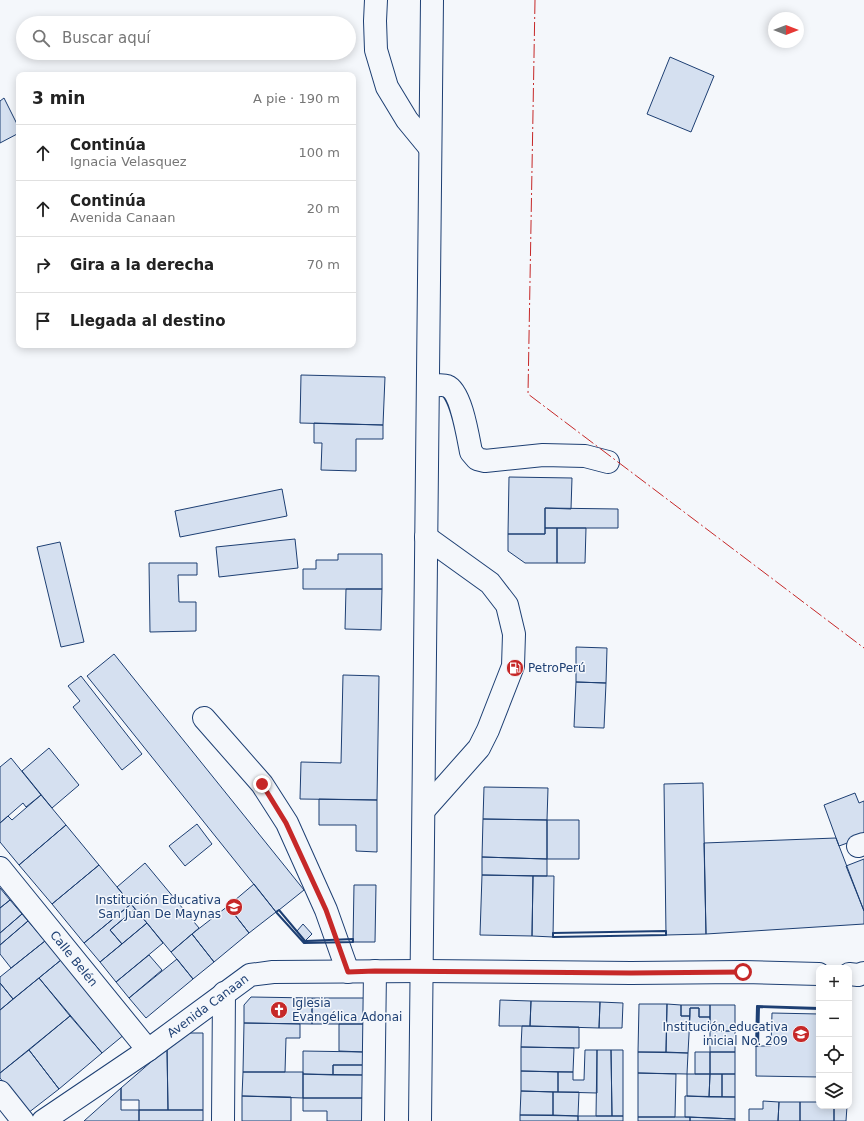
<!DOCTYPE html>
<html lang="es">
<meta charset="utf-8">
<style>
body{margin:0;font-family:"DejaVu Sans",sans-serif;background:#f6f6f6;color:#222}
.controls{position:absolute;right:12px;bottom:12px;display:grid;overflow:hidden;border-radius:8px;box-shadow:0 2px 10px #0003}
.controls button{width:36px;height:36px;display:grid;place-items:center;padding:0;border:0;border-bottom:1px solid #e0e0e0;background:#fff;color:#222;font:20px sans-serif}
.compass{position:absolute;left:768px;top:12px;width:36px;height:36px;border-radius:50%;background:#fff;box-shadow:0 2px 10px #0003;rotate:90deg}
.stop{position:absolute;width:12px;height:12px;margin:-9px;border:3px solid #c62828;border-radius:50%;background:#fff}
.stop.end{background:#c62828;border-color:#fff;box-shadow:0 1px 4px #0008}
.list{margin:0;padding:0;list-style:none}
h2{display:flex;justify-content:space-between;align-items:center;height:52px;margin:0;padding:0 16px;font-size:17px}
h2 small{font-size:13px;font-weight:400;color:#767676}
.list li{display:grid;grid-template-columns:26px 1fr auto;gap:12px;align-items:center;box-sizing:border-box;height:56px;padding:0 16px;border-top:1px solid #e0e0e0}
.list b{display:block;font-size:15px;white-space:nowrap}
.list p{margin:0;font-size:13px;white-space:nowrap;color:#767676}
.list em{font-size:13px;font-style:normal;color:#767676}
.icon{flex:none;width:22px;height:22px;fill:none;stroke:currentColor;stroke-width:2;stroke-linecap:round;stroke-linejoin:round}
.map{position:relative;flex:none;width:864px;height:1121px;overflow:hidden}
.search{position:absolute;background:#fff;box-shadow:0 2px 10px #0003;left:16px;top:16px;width:340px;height:44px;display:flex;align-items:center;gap:10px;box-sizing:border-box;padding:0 14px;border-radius:22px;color:#767676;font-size:15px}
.panel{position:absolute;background:#fff;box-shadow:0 2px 10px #0003;left:16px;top:72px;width:340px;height:276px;border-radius:8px}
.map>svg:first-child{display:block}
.building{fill:#d5e0f0;stroke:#1d3f73}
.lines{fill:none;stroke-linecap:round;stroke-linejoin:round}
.minor-casing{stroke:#1d3f73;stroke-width:24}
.major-casing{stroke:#1d3f73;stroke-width:24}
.highway-casing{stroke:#1d3f73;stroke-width:24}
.minor{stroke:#f4f7fb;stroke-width:22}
.major{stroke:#f4f7fb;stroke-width:22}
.highway{stroke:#f4f7fb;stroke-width:22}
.wall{stroke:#1d3f73;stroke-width:2}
.power{stroke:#c62828;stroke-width:1;stroke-dasharray:14 3 2 3;stroke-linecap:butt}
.route{stroke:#c62828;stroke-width:5}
.labels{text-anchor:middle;stroke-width:3;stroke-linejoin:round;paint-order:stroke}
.poi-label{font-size:12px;fill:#1d3f73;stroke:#f4f7fb;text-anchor:start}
.street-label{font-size:12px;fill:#1d3f73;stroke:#f4f7fb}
</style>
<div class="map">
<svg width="864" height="1121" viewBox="0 0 864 1121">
<rect width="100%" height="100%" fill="#f4f7fb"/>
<path class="building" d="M670,57L714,76L691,132L647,114Z
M4,98L19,128V133L0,143V101Z
M301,375L385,377L383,425L300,423Z
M314,423L383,425V439H356V471L321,470L322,443H314Z
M509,477L572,478L571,509L545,508V534H508Z
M282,489L287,516L180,537L175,511Z
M545,508L618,509V528H545Z
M545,528H557V563H525L508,551V534H545Z
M557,528H586L585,563H557Z
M295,539L298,568L219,577L216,547Z
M60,542L84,642L61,647L37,547Z
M338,554H382V589H303V569H316V560H338Z
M149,563H197V575H178L179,602H196V631L150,632Z
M346,589H382L381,630L345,629Z
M576,647L607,648L606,683L576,682Z
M114,654L304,890L279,910L276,912L87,676Z
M343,675L379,676L377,800L300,799L301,762L341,763Z
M81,676L142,754L122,770L73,707L80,701L68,686Z
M576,682L606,683L604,728L574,727Z
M49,748L79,785L52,808L22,771Z
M11,758L41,795L26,807L23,803L0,823V767Z
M703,783L706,934L666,935L664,784Z
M484,787L548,788L547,820L483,819Z
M855,793L859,803L864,801V837L839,846L824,805Z
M41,795L66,825L19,865L0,842V823L8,816L12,820Z
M319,799L377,800V852L356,851V825H319Z
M483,819L547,820V859L482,857Z
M547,820H579V859H547Z
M197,824L212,844L185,866L169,846Z
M66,825L99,865L52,904L19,865Z
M836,838L864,911V924L706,934L704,843Z
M482,857L547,859V876L482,875Z
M864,859V911L846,866Z
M145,863L199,928L171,952L117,887Z
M99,865L131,904L84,943L52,904Z
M482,875L533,876L532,936L480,935Z
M533,876H554L553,937L532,936Z
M254,884L276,912L249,933L228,906Z
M354,885H376L375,942H353Z
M0,888L10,900L0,908Z
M10,900L22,914L0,933V908Z
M131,904L135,909L110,930L122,944L100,962L84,943Z
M228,906L249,933L214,962L192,934Z
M135,909L147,923L122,944L110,930Z
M22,914L28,921L0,945V933Z
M28,921L45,941L11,968L0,954V945Z
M147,923L163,943L116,982L100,962Z
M303,924L312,934L305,941L297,931Z
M192,934L214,962L193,979L171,952Z
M45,941L61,960L13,999L0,983V977Z
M149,955L162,970L129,998L116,982Z
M177,959L193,979L146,1018L129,998Z
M61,960L125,1034L102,1053L39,978Z
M39,978L70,1016L0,1073V1010Z
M0,983L13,999L0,1010Z
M251,997L312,998V1024L244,1023V1005Z
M312,998H364V1024H312Z
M500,1000L531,1001L530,1026H499Z
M531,1001L600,1002L599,1028L530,1026Z
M600,1002L623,1003L622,1028H599Z
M639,1004H667L666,1052H638Z
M667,1004L681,1005V1016H690L688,1053L666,1052Z
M681,1005H710V1017H699V1008H690V1016H681Z
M710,1005H735V1031H710Z
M690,1008H699V1017H710V1031L689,1030Z
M772,1013L819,1014V1077L756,1076V1046H771Z
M70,1016L102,1053L59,1089L29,1050Z
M244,1023L300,1024V1038H286L285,1072H243Z
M339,1024H364V1052L339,1051Z
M522,1026L579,1027V1048L521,1047Z
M710,1031H735V1052H710Z
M185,1033H203V1110H168L167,1048Z
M521,1047L574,1048L573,1072L521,1071Z
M167,1048L168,1110H139V1100H121V1088Z
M29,1050L59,1089L28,1113L0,1078V1073Z
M585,1050H597V1093L558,1092V1072H573V1080H584Z
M597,1050H611L612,1116H596Z
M611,1050H623V1116H612Z
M303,1051L364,1052V1065H333V1075L303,1074Z
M638,1052L688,1053L687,1074L638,1073Z
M695,1052H710V1074H695Z
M710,1052H735V1074H710Z
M333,1065H364L363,1075H333Z
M521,1071L558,1072V1092L521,1091Z
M243,1072H303V1098L242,1096Z
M638,1073L676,1074L675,1117H638Z
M303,1074L363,1075V1098H303Z
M687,1074H710L709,1097L687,1096Z
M710,1074H722V1097H709Z
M722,1074H735V1097H722Z
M121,1088V1110H139V1121H84Z
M521,1091L553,1092V1115H520Z
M553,1092H579L578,1116L553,1115Z
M242,1096L291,1097V1121H242Z
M685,1096L735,1097V1119L685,1117Z
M303,1098H363V1121H327V1111H303Z
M763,1101L779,1102L778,1121H749V1109H763Z
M779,1102H800V1121H778Z
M800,1102H819V1106H834V1121H800Z
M834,1106H847L846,1121H834Z
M139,1110H203V1121H139Z
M520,1115L578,1116V1121H520Z
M578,1116H623V1121H578Z
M638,1117H690V1121H638Z
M690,1117L735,1119V1121H690Z"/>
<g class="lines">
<defs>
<g id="minor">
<path d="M376,0L375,21L376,50L387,87L407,120L430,148"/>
<path d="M428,386C433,386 442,384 447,386C461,391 468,437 471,452L477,459L485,461L543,455L585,456L608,462"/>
<path d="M204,718L262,784L287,823L326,910L348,972"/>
<path d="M424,810L479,748L488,730L513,666L514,634L507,605L490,583L426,537"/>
<path d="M858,846L864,844"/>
<path id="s1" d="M0,868L148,1050"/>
<path d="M0,1092L23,1121"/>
<path id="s2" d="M43,1121L148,1050L250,975L273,972L422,971"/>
<path d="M223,1121L224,993"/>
<path d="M373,1121L375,971"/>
</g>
<path id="major" d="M422,971L631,973L743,972L819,974
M849,974L858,975L864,973"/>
<path id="highway" d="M420,1121L432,0"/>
</defs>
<use href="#minor" class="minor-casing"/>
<use href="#major" class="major-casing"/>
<use href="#highway" class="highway-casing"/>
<use href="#minor" class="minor"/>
<use href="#major" class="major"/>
<use href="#highway" class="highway"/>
<path class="wall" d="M279,910L305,941L353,939V942L304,943L276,912Z
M666,931V935L553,937V933Z
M819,1008L757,1006L756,1046H758L759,1007L819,1009"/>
<path class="power" d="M535,0L528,394L864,648"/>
</g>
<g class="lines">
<path class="route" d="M262,784L286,823L326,910L348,972L375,971L631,973L743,972"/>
</g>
<defs>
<symbol id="fuel-disc" viewBox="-11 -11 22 22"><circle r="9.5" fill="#c62828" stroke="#f4f7fb"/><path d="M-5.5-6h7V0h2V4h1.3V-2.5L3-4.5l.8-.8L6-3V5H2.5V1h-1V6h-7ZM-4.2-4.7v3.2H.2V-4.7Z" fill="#fff"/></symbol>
<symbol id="school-disc" viewBox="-11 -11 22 22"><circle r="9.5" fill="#c62828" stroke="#f4f7fb"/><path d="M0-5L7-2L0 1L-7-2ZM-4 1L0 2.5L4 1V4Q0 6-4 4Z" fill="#fff"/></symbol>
<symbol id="church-disc" viewBox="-11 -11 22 22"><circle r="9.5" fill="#c62828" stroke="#f4f7fb"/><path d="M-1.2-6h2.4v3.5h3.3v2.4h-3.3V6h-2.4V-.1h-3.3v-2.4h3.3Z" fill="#fff"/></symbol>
</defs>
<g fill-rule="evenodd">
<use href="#fuel-disc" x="505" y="658" width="20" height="20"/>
<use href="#school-disc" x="224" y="897" width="20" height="20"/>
<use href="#church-disc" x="269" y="1000" width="20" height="20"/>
<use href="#school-disc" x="791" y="1024" width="20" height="20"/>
</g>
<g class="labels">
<g class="poi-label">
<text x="528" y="672">PetroPerú</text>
<text x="221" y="904" text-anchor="end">Institución Educativa<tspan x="221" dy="14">San Juan De Maynas</tspan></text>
<text x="292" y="1007">Iglesia<tspan x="292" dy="14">Evangélica Adonai</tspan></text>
<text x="788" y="1031" text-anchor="end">Institución educativa<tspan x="788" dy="14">inicial No. 209</tspan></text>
</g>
<g class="street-label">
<text dy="4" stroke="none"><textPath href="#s1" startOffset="117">Calle Belén</textPath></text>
<text dy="4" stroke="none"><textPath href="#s2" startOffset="201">Avenida Canaan</textPath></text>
</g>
</g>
</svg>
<div class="controls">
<button>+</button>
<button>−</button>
<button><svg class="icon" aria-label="locate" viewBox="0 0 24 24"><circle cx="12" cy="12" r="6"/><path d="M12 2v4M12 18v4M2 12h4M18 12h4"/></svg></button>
<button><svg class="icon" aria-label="layers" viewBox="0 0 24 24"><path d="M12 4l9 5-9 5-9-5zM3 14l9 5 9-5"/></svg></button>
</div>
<svg class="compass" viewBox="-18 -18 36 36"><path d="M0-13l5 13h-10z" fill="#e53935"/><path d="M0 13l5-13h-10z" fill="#767676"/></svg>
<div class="stop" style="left:743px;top:972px"></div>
<div class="stop end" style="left:262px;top:784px"></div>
<div class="search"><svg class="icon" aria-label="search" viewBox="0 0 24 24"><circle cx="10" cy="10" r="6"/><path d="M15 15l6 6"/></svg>Buscar aquí</div>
<section class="panel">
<h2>3 min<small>A pie · 190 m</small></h2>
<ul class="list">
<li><svg class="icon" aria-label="ahead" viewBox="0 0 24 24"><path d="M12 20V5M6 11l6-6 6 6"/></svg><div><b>Continúa</b><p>Ignacia Velasquez</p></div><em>100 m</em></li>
<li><svg class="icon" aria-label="ahead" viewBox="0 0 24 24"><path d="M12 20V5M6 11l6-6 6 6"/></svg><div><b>Continúa</b><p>Avenida Canaan</p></div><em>20 m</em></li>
<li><svg class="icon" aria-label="right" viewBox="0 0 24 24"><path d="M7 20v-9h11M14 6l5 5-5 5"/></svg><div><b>Gira a la derecha</b></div><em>70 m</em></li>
<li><svg class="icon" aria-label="arrive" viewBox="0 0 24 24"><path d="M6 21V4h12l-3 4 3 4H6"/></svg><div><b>Llegada al destino</b></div></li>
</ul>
</section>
</div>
